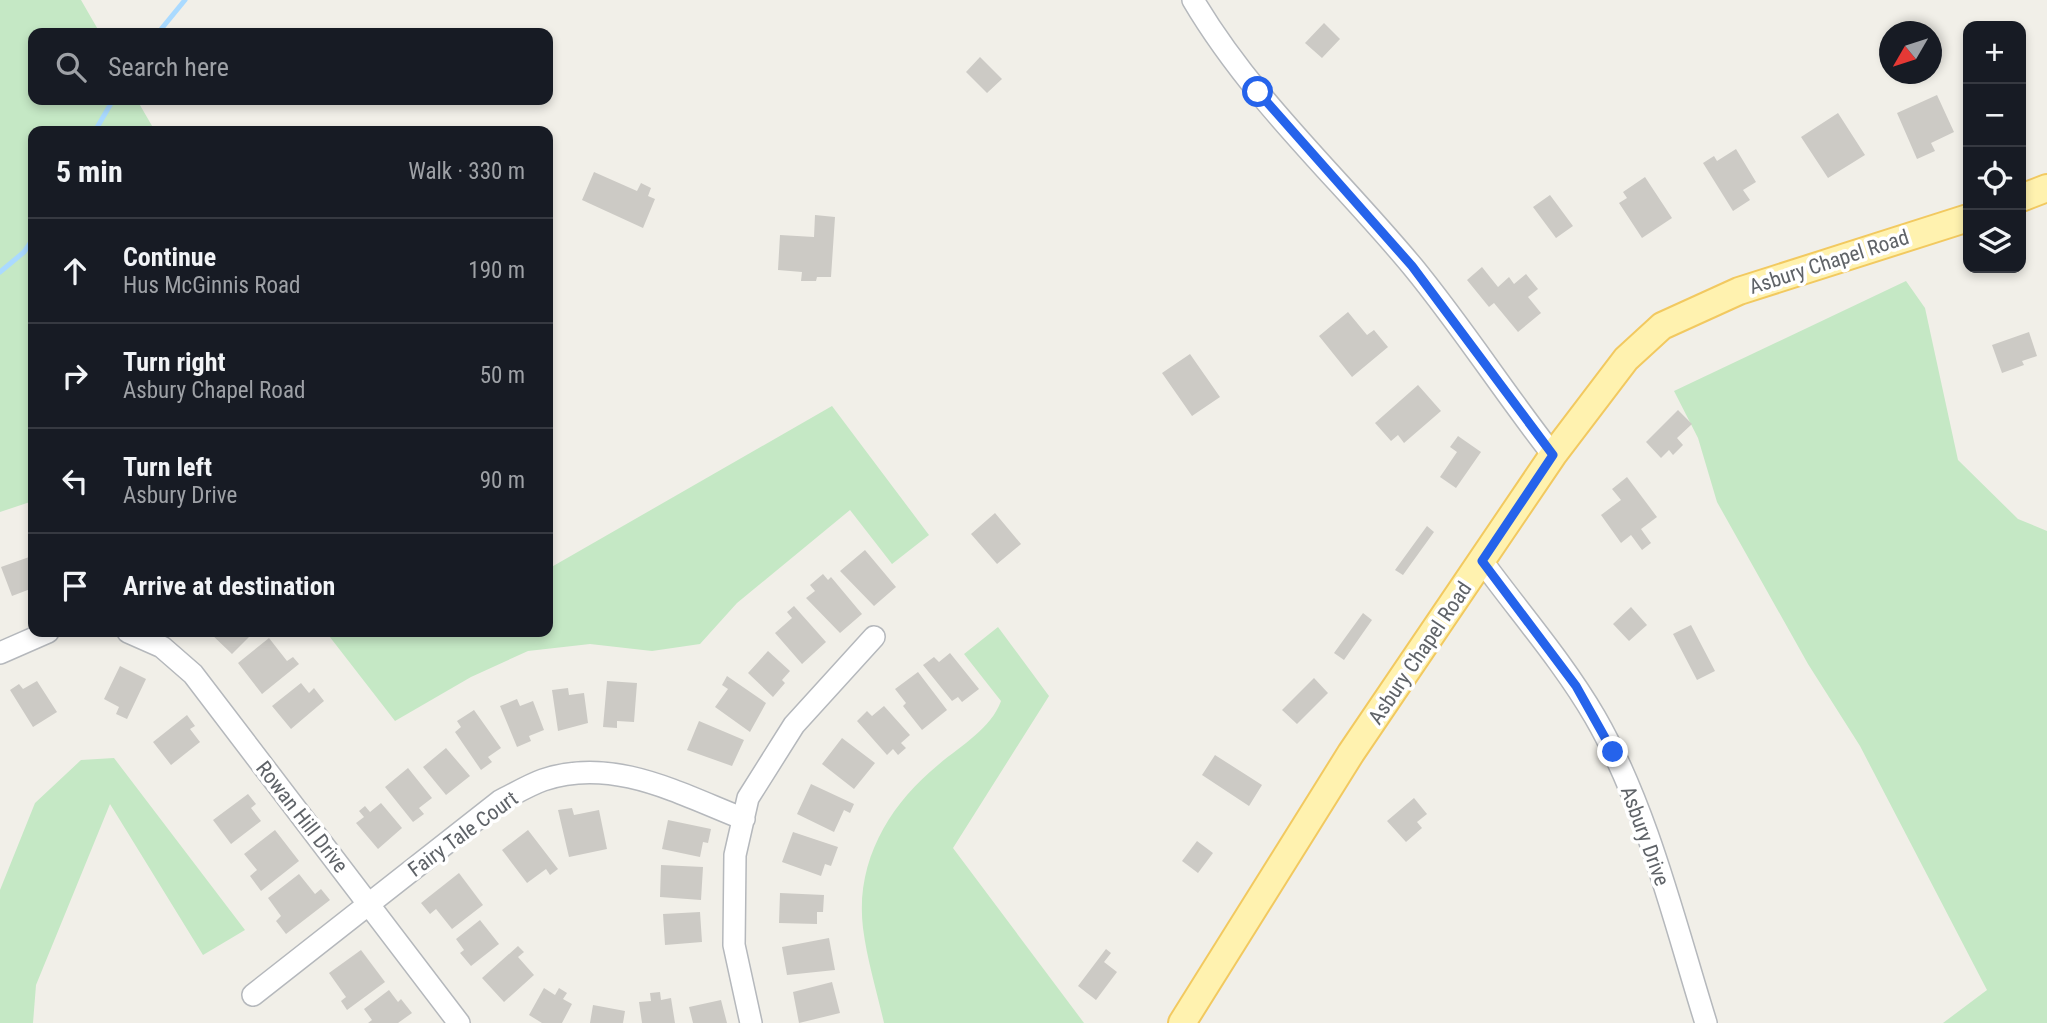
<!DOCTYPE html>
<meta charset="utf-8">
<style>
body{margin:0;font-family:"Roboto Condensed",sans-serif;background:#242831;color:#f1f3f6}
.controls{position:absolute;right:21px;top:21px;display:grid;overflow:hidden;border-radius:14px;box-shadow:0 4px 10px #0003}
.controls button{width:63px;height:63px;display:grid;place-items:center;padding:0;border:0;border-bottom:2px solid #363941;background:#171b24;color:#f1f3f6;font:35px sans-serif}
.compass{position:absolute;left:1879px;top:21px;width:63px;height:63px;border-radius:50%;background:#171b24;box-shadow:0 4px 10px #0003;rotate:231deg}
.stop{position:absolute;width:21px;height:21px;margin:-16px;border:5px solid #2563eb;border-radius:50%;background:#fff}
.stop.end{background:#2563eb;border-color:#fff;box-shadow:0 2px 7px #0008}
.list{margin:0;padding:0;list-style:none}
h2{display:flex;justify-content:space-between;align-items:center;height:91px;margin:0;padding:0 28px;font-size:30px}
h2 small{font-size:23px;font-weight:400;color:#9ea1a6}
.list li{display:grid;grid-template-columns:46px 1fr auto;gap:21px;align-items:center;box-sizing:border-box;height:105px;padding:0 28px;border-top:2px solid #363941}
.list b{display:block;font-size:26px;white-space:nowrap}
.list p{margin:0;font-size:23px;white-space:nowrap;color:#9ea1a6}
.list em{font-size:23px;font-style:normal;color:#9ea1a6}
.icon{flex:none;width:38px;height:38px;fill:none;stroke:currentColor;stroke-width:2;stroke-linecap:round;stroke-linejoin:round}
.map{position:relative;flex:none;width:2047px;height:1023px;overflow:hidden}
.search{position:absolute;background:#171b24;box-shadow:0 4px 10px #0003;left:28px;top:28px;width:525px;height:77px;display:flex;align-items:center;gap:18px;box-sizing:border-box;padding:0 24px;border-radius:14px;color:#9ea1a6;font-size:26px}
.panel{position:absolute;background:#171b24;box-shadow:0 4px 10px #0003;left:28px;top:126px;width:525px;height:511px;border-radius:14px}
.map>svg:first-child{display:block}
.green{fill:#c5e8c5}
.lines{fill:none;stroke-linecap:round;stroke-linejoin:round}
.stream{stroke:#aadaff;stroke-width:5}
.building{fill:#cccac5}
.minor-casing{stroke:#b5b8bc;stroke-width:24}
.major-casing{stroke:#f2c960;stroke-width:30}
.minor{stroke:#fff;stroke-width:21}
.major{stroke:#fff2af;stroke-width:26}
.route{stroke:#2563eb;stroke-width:9}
.labels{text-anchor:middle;stroke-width:7;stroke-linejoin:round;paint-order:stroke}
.street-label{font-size:21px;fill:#5f6368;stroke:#fff}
</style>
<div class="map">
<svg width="2047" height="1023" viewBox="0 0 2047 1023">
<rect width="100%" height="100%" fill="#f1efe8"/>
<path class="green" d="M0,0H81L100,33H33V100H137L155,131H33V501L0,512Z
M1906,281L1925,308L1958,460L2018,519L2047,531V1023H1943L1987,990L1860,746L1808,664L1717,502L1698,438L1674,391Z
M832,406L929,535L892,564L850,510L737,603L700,644L652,651L590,644L528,651L471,677L395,721L326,632H426L429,637L437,632H548V569Z
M998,627L1049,696L953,848L1084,1023H884C877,992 867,960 863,928C855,862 889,805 938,765C960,746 991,729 1001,701L964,654Z
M114,758L245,930L203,955L110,804L36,985L33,1023H0V890L35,803L81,760Z"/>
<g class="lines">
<path class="stream" d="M158,33L185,0
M95,131L113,100
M0,272L24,252L33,239"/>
</g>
<path class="building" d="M1324,23L1340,39L1322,58L1305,43Z
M980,57L1002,79L987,93L966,72Z
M1937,95L1954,132L1931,143L1935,151L1917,159L1897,113Z
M1838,113L1865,155L1828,178L1801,137Z
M1736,149L1756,182L1743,190L1750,200L1733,211L1703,163L1714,156L1717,161Z
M594,172L637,191L641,183L651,188L648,196L655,199L643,228L582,200Z
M1645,177L1672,218L1642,238L1619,203L1627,198L1623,192Z
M1550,195L1573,226L1556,238L1533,207Z
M815,215L835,217L831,277H817L816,281H801L802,272L778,270L780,235L814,237Z
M1482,267L1498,287L1509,277L1514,284L1526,274L1538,289L1528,297L1541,313L1518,332L1494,303L1489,307L1467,280Z
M1348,312L1367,335L1374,330L1388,347L1352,377L1319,336Z
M2029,332L2037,356L2022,361L2024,365L2002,373L1992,345Z
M1190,354L1220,397L1192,416L1162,373Z
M1418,385L1441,411L1404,443L1398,435L1391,441L1375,423Z
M1678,410L1692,424L1677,438L1683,445L1673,455L1669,450L1661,458L1646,442Z
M1458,436L1481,452L1456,488L1440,477L1457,452L1450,447Z
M1627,477L1657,517L1641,529L1651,543L1642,550L1631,535L1621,543L1601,515L1621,500L1612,489Z
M995,513L1021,544L997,564L971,534Z
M1427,526L1434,532L1403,575L1395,570Z
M865,550L896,587L874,606L840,571Z
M32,556L33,588L12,596L1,567Z
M823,574L828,580L831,577L862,614L840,633L806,598L815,591L810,585Z
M794,606L826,642L802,664L775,633L792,618L787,612Z
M1631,607L1647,625L1629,641L1613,624Z
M1363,613L1372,620L1344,660L1334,653Z
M1691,625L1715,671L1697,680L1673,634Z
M209,632H254L232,654Z
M269,638L287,661L293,657L299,664L262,694L238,663Z
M768,651L790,671L782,680L785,683L773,697L748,673Z
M950,653L979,689L962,702L958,697L952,701L923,665L934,657L939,662Z
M120,666L146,679L127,719L116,714L119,707L104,699Z
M918,672L947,710L922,730L903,706L906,703L895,689Z
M727,676L766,703L750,732L715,707L728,689L722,685Z
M1314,678L1328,693L1297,724L1282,710Z
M37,681L57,712L33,727L10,690L19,684L23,689Z
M607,681L637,683L634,722L617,721V728L603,727Z
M301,683L309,693L314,688L324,701L291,729L272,706Z
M568,688L569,695L584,693L588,723L558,731L552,690Z
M517,699L520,706L533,701L544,730L529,736L531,741L517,747L500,706Z
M884,706L910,735L901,743L906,748L898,755L893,749L887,755L857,721L867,711L872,716Z
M474,710L501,748L488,757L492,762L481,770L455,732L461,727L457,721Z
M187,715L195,726L190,729L200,742L171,765L153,742Z
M699,721L744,740L732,766L687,750Z
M842,738L875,763L854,789L822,764Z
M446,748L470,776L446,795L423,767Z
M1215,755L1262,785L1249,806L1202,775Z
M408,768L432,798L419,808L424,814L413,822L385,787Z
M811,784L854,804L850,813L844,810L834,832L797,814Z
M248,794L256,804L251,808L261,821L231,844L213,820Z
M1414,798L1427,814L1417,822L1422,828L1406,842L1387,821Z
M381,803L402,828L378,849L356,823L364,817L359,811L365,806L370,812Z
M572,808L574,815L599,810L607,849L569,857L558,810Z
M668,820L711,829L708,843L703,842L700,857L662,849Z
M275,830L299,861L261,891L250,876L257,870L244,854Z
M528,830L558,869L550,875L546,869L527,883L502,850Z
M793,832L838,847L831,866L825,864L821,876L782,862Z
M1197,841L1213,853L1198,873L1182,861Z
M661,865L703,867L701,900L660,897Z
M459,873L483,905L452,929L436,909L430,914L421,903Z
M299,874L315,894L321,889L330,900L286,934L276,921L281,916L268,898Z
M780,893L824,895L823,912H817V924L779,923Z
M700,912L702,942L665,945L663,914Z
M480,920L499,944L471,966L460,953L464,950L456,939Z
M829,938L835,970L787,975L782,947Z
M518,946L524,952L518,957L534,975L504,1002L482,978Z
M1106,949L1111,953L1104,962L1117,972L1096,1000L1078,986Z
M361,950L385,982L347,1010L341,1001L346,997L329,973Z
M832,982L840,1013L799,1023L793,992Z
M544,988L555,995L559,988L567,993L563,999L572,1004L562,1023H542L529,1015Z
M389,990L398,1002L401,999L412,1013L398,1023H368L372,1020L364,1009Z
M660,992L661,1000L671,998L675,1023H642L639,1002L651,1001L650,993Z
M721,1000L727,1023H693L689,1007Z
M593,1005L625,1011L623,1023H590Z"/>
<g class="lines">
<defs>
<path id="minor" d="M1193,0C1252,100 1340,179 1413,267C1463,328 1505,394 1553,455
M1482,561C1520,613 1563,662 1595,717C1647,807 1675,924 1706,1023
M128,632L162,647L193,674L459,1023
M0,653L48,632
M253,995L500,801C514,794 529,785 543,780C613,756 680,794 744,819
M751,1023L734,945L735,855L748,798L794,725L874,637"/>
<path id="major" d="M2021,198L2047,188
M1182,1023L1351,753L1553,455L1626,359L1662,326L1739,291L1968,218"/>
</defs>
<use href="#minor" class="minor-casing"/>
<use href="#major" class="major-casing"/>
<use href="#minor" class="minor"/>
<use href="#major" class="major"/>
</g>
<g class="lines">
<path class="route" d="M1258,92L1412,266L1553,455L1482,561L1576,686L1613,752"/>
</g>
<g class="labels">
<g class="street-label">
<text transform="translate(1829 262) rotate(-18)" y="7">Asbury Chapel Road</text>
<text transform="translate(1420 653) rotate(-56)" y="7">Asbury Chapel Road</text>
<text transform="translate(302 817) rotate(52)" y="7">Rowan Hill Drive</text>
<text transform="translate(463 834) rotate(-36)" y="7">Fairy Tale Court</text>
<text transform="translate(1645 836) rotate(70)" y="7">Asbury Drive</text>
</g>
</g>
</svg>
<div class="controls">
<button>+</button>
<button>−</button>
<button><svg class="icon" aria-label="locate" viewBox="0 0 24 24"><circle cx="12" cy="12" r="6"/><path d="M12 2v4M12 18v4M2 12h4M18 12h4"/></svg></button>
<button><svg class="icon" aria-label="layers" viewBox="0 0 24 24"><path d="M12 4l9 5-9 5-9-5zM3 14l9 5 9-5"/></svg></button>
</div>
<svg class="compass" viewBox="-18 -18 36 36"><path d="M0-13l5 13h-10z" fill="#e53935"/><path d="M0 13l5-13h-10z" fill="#9ea1a6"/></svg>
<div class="stop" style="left:1258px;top:92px"></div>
<div class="stop end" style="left:1613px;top:752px"></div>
<div class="search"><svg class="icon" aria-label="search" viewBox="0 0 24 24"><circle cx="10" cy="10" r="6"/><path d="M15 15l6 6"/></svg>Search here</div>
<section class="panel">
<h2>5 min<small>Walk · 330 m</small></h2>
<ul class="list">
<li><svg class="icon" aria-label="ahead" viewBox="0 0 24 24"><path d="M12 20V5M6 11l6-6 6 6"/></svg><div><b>Continue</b><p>Hus McGinnis Road</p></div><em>190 m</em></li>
<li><svg class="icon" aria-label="right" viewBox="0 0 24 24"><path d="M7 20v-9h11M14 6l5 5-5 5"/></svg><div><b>Turn right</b><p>Asbury Chapel Road</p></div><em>50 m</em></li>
<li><svg class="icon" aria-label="left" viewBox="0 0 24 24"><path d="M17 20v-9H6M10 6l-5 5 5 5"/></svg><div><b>Turn left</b><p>Asbury Drive</p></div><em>90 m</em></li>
<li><svg class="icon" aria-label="arrive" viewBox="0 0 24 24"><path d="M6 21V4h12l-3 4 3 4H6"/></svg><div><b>Arrive at destination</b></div></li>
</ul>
</section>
</div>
